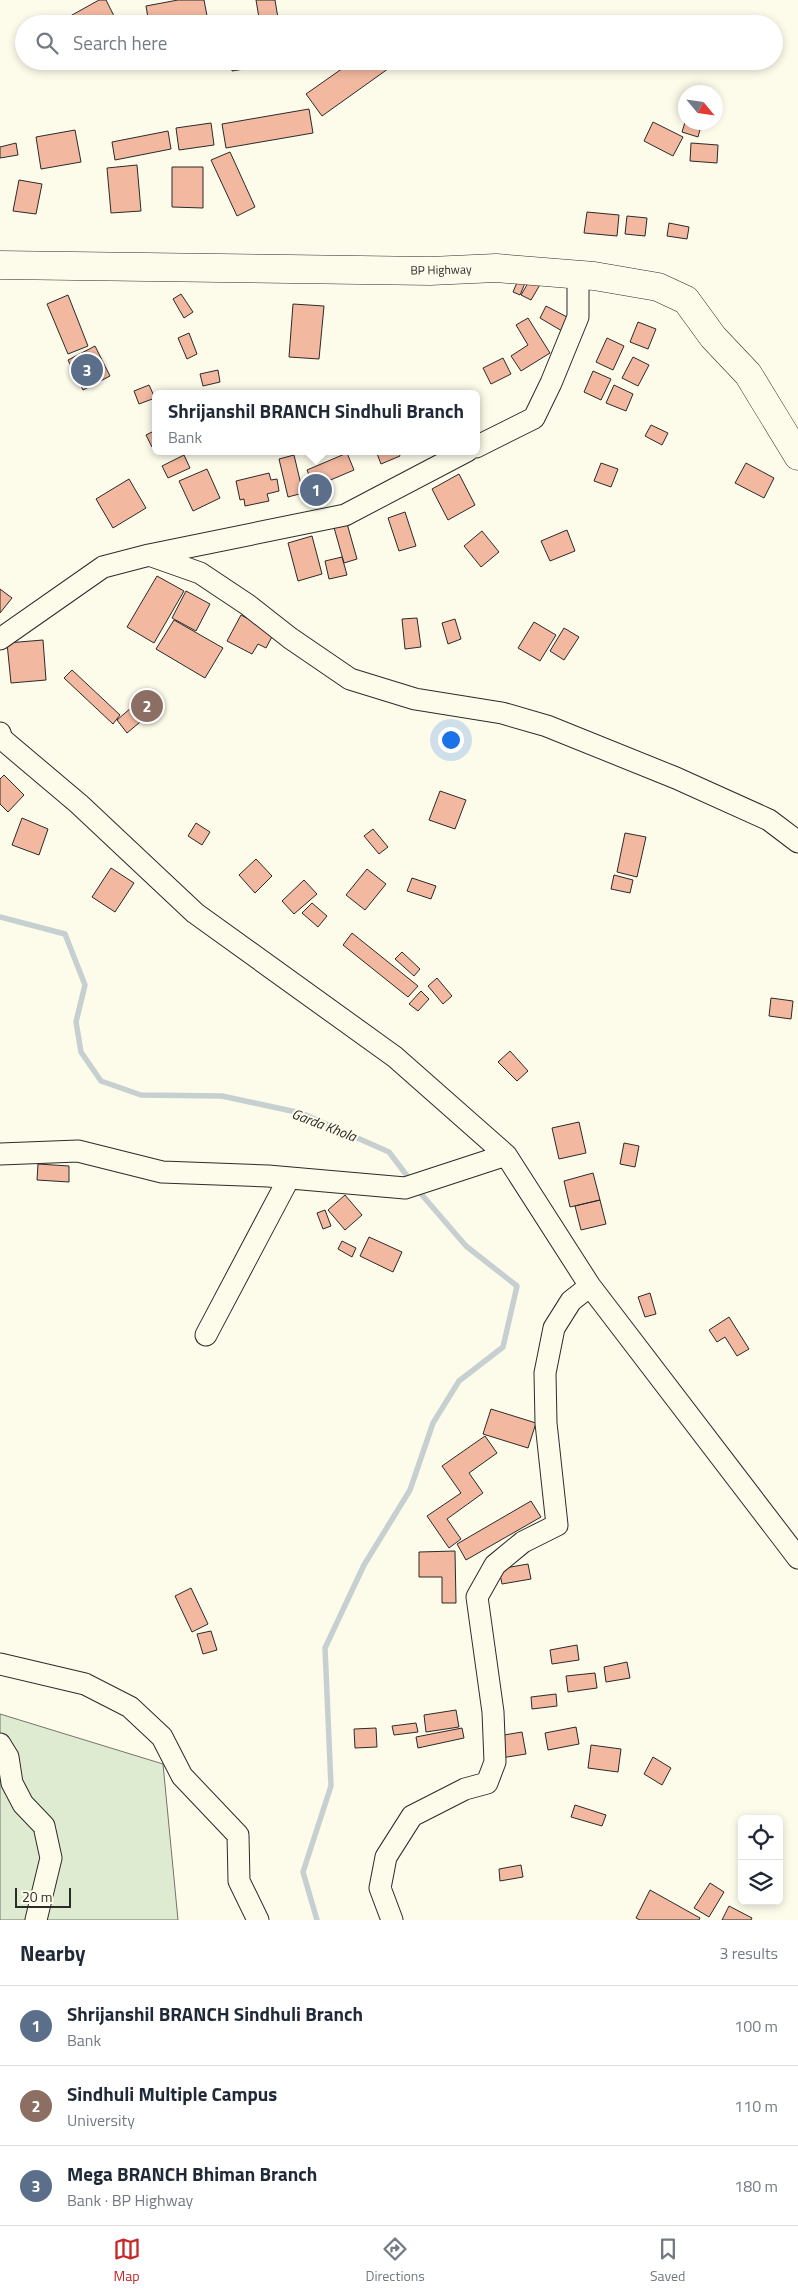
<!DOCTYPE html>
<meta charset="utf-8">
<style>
body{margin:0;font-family:"Titillium Web",sans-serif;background:#f6f6f7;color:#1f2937}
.controls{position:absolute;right:15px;bottom:15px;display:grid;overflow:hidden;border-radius:8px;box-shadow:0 2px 8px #0003}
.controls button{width:45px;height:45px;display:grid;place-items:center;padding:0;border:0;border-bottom:1px solid #e0e1e3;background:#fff;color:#1f2937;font:25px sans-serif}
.compass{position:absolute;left:678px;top:85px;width:45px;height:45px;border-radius:50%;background:#fff;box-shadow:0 2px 8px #0003;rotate:119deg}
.scale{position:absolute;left:15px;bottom:12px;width:56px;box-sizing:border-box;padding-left:5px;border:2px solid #2b2b2b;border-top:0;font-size:14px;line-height:18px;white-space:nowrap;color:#2b2b2b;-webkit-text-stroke:4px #fdfbea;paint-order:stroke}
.you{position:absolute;left:450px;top:739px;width:18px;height:18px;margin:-12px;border:4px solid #fff;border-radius:50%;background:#1a73e8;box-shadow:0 0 0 8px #1a73e833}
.badge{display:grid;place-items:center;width:32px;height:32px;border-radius:50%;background:#c62828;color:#fff;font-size:16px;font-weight:700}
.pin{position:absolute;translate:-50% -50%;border:2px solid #fff;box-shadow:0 1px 5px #0006}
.popup{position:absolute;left:152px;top:390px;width:328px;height:65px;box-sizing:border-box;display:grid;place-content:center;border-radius:8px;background:#fff;filter:drop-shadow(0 1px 4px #0005);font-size:16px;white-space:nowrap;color:#747a83}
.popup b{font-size:19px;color:#1f2937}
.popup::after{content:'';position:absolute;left:50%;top:100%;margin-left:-10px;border:10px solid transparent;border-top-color:#fff}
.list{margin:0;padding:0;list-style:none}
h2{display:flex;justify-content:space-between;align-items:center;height:65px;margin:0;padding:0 20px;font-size:21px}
h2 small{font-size:16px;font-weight:400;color:#747a83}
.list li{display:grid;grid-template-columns:32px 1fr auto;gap:15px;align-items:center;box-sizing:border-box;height:80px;padding:0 20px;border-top:1px solid #e0e1e3}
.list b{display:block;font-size:19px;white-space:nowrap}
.list p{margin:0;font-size:16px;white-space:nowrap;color:#747a83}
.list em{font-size:16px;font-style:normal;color:#747a83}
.icon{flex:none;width:28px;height:28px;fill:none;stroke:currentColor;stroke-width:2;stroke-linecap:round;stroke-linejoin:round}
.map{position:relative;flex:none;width:798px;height:1920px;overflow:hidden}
.search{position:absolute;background:#fff;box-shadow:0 2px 8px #0003;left:15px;right:15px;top:15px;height:55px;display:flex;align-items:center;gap:12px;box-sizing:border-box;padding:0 18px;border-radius:28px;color:#747a83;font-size:19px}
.sheet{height:305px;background:#fff}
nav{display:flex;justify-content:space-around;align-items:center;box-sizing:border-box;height:70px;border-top:1px solid #e0e1e3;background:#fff;font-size:14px;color:#747a83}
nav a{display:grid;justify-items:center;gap:2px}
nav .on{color:#c62828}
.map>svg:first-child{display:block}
.green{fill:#deebd1;stroke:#74746e}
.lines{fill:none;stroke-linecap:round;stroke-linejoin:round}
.stream{stroke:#c7d0d0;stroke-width:5.5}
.building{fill:#f2b8a0;stroke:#2b2b2b}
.minor-casing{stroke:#2b2b2b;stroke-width:23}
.highway-casing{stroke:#2b2b2b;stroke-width:29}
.minor{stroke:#fdfbea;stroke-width:21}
.highway{stroke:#fdfbea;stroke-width:28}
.labels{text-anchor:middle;stroke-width:4;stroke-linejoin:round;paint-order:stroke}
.street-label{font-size:12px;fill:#2b2b2b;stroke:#fdfbea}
.water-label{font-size:14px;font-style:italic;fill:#2b2b2b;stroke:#fdfbea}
</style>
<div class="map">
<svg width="798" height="1920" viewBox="0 0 798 1920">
<rect width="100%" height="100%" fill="#fdfbea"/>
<path class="green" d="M0,1714L163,1764L178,1920H0Z"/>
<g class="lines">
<path class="stream" d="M0,917L65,934L85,985L76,1022L81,1052L101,1081L141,1095L222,1096L301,1113L389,1152L411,1181
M317,1920L303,1872L331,1786L325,1648L364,1565L410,1490L433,1423L459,1381L503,1347L517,1286L466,1246L416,1188"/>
</g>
<path class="building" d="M99,0H106L115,18L105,24H56Z
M178,0H204L208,21L189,24H149L146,6Z
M256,0H275L279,24H260Z
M231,61H292L232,71Z
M353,61H399L322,116L306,94Z
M309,109L313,133L226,148L222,124Z
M686,119V122H702L698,137L682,132Z
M653,122L683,137L673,156L644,141Z
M211,123L214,145L179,150L176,128Z
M75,130L81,162L41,169L36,137Z
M168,131L171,149L115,160L112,142Z
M16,143L18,155L0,158V147Z
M691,143L718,145L717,163L690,161Z
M230,152L255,207L237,216L211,160Z
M137,165L141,211L111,213L107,168Z
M172,167H203V208L172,207Z
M19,180L42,184L36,214L13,211Z
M587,212L619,215L617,236L584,233Z
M627,216L647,218L645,236L625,234Z
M669,223L689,227L687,239L667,236Z
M521,273L528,276L520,295L513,292Z
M531,278L541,283L531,300L521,295Z
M181,294L193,312L184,318L173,299Z
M68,295L88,346L68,354L47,304Z
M293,304L324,306L319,359L289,357Z
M546,306L569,318L562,331L540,318Z
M528,318L550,353L521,371L511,356L528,345L516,325Z
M638,322L656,329L648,349L630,342Z
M189,333L197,354L187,359L178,338Z
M607,338L624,346L613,370L596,362Z
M95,346L110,376L83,390L68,360Z
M633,357L649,365L638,386L622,378Z
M503,358L511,374L491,384L483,368Z
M218,370L220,382L203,386L200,374Z
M593,371L611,379L601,400L584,392Z
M149,385L155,398L139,404L134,391Z
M614,385L633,394L626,411L606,403Z
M651,425L668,433L662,445L645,436Z
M156,430V445L152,447L146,435Z
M376,451H398L400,456L381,464Z
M347,453L354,470L314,487L307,470Z
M184,455L190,468L168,478L162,466Z
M294,455L303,493L288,497L279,459Z
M601,463L618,469L611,487L594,481Z
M746,463L774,478L764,498L735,483Z
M207,469L220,498L193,511L179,481Z
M269,473L271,480L277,479L279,491L267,494L269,501L245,506L244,499L240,500L236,481Z
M459,474L475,505L448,520L432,489Z
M129,479L146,508L113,528L96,499Z
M405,512L416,546L399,551L388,518Z
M346,520L357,559L344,563L333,524Z
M567,530L575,551L550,561L541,541Z
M482,531L499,552L481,567L464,546Z
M312,536L322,574L298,581L288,543Z
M342,557L347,575L329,579L325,561Z
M157,576L184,591L154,643L127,627Z
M0,589L12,598L0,613Z
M186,591L210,604L196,631L172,618Z
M241,615L274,633L266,648L258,644L252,654L227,641Z
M417,618L421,647L405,649L402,619Z
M455,619L461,639L448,644L442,623Z
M174,620L223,648L205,678L156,649Z
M534,622L556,635L540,661L518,648Z
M564,628L579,637L564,660L550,651Z
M43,640L46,680L11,683L7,643Z
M72,670L120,715L113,724L64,678Z
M147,694L158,707L127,733L117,720Z
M4,775L24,795L8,812L0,804V779Z
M440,791L466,800L455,829L429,820Z
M22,818L48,829L39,855L12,845Z
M196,823L210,832L202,845L188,836Z
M373,829L388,847L379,854L364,836Z
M625,833L646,837L637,877L617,872Z
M256,859L272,876L255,893L239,875Z
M111,868L134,883L115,912L92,897Z
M367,869L386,884L365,910L346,895Z
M614,875L633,880L630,893L611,889Z
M412,878L436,886L431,899L407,891Z
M304,880L317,894L294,914L282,901Z
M312,903L327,916L318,927L302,913Z
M352,933L418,986L408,997L343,945Z
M402,952L420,969L414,976L395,959Z
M437,978L452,996L443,1004L428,986Z
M421,991L429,999L418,1011L409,1004Z
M771,998L793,1001L791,1019L769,1016Z
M510,1051L528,1071L517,1081L498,1062Z
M579,1122L586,1153L559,1159L552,1128Z
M624,1143L639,1146L635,1167L620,1164Z
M38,1164L69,1166V1182L37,1180Z
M593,1173L600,1200L570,1207L564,1181Z
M345,1195L362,1215L345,1230L328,1210Z
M600,1200L606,1224L581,1230L575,1206Z
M325,1210L331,1226L323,1229L317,1213Z
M369,1237L402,1252L393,1272L360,1256Z
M342,1241L356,1248L352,1257L338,1249Z
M650,1293L656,1314L645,1317L638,1297Z
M729,1317L749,1349L737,1356L725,1337L717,1342L709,1330Z
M491,1409L536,1423L528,1448L483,1434Z
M485,1436L497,1453L469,1473L483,1493L447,1519L461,1539L449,1548L427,1516L461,1493L442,1466Z
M531,1501L541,1517L466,1560L457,1544Z
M455,1551L456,1603H442V1577H419V1552Z
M528,1564L531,1579L502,1584L499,1569Z
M191,1588L208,1624L192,1632L175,1596Z
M211,1631L217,1650L203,1654L197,1634Z
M577,1645L579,1660L552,1664L550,1650Z
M627,1662L630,1678L606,1682L604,1667Z
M595,1673L597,1688L568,1692L566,1676Z
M556,1694L557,1706L532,1709L531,1697Z
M456,1710L459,1727L426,1732L424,1715Z
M416,1723L418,1732L394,1735L392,1726Z
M576,1727L579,1744L548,1750L545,1733Z
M376,1728L377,1747L355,1748L354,1729Z
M462,1728L464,1738L418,1748L416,1737Z
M522,1732L526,1754L501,1758L498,1736Z
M591,1745L621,1749L618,1772L588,1768Z
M653,1757L671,1768L662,1785L644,1774Z
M575,1805L606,1815L602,1826L571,1817Z
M521,1865L523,1877L500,1881L499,1869Z
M710,1883L724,1892L709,1917L694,1908Z
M650,1890L700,1918L699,1920H640L636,1918Z
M729,1906L752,1918L751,1920H722Z"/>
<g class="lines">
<defs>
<path id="minor" d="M476,447L534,418L551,383L578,317V275
M149,555L200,573L248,605L290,638L350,679L415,699L502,713L547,726L676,778L769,820L798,842
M0,639L103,567L149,555L345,515L467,451
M0,733L2,739L79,804L195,913L395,1057L506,1155L405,1188L268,1176L162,1172L78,1151L0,1154
M506,1155L590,1286L798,1558
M206,1335L289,1178
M0,1664L85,1684L130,1707L162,1737L182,1776L238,1835L239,1881L258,1920
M0,1744L8,1757L12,1783L23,1804L44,1826L51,1858L36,1920
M392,1920L380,1888L386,1857L412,1816L465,1789L487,1783L495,1762L493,1712L477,1597L495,1565L523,1542L557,1525L546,1423L545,1373L554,1328L571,1301L590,1286"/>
<path id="highway" d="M0,265L430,271L496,268L594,276L658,287L686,300L713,337L748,374L798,456"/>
</defs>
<use href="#minor" class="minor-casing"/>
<use href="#highway" class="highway-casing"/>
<use href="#minor" class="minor"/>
<use href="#highway" class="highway"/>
</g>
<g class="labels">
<g class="street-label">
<text transform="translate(441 270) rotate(-1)" y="4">BP Highway</text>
</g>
<g class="water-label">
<text transform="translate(324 1125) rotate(21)" y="5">Garda Khola</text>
</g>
</g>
</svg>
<div class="controls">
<button><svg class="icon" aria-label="locate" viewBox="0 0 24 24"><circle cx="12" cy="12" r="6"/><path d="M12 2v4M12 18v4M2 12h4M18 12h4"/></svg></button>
<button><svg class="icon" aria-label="layers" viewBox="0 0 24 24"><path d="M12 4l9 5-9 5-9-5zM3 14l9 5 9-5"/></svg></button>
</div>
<svg class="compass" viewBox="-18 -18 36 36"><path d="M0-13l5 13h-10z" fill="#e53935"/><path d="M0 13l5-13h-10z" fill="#747a83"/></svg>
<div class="scale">20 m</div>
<div class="you"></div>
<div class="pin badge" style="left:316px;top:490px;background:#5c6f8a">1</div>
<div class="popup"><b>Shrijanshil BRANCH Sindhuli Branch</b>Bank</div>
<div class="pin badge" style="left:147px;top:706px;background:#8d6e63">2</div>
<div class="pin badge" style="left:87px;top:370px;background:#5c6f8a">3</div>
<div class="search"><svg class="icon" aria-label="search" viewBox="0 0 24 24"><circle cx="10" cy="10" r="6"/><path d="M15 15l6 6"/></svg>Search here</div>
</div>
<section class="sheet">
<h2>Nearby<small>3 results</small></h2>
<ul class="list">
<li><span class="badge" style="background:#5c6f8a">1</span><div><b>Shrijanshil BRANCH Sindhuli Branch</b><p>Bank</p></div><em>100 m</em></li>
<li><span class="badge" style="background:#8d6e63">2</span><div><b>Sindhuli Multiple Campus</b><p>University</p></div><em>110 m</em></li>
<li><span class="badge" style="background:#5c6f8a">3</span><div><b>Mega BRANCH Bhiman Branch</b><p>Bank · BP Highway</p></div><em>180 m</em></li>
</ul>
</section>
<nav>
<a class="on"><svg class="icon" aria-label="map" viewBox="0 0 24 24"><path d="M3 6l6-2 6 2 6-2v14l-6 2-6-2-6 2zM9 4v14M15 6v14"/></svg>Map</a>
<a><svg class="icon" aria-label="directions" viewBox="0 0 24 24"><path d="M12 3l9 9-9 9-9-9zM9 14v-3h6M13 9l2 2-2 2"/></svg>Directions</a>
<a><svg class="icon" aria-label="saved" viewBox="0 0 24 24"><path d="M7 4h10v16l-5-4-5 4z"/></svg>Saved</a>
</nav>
